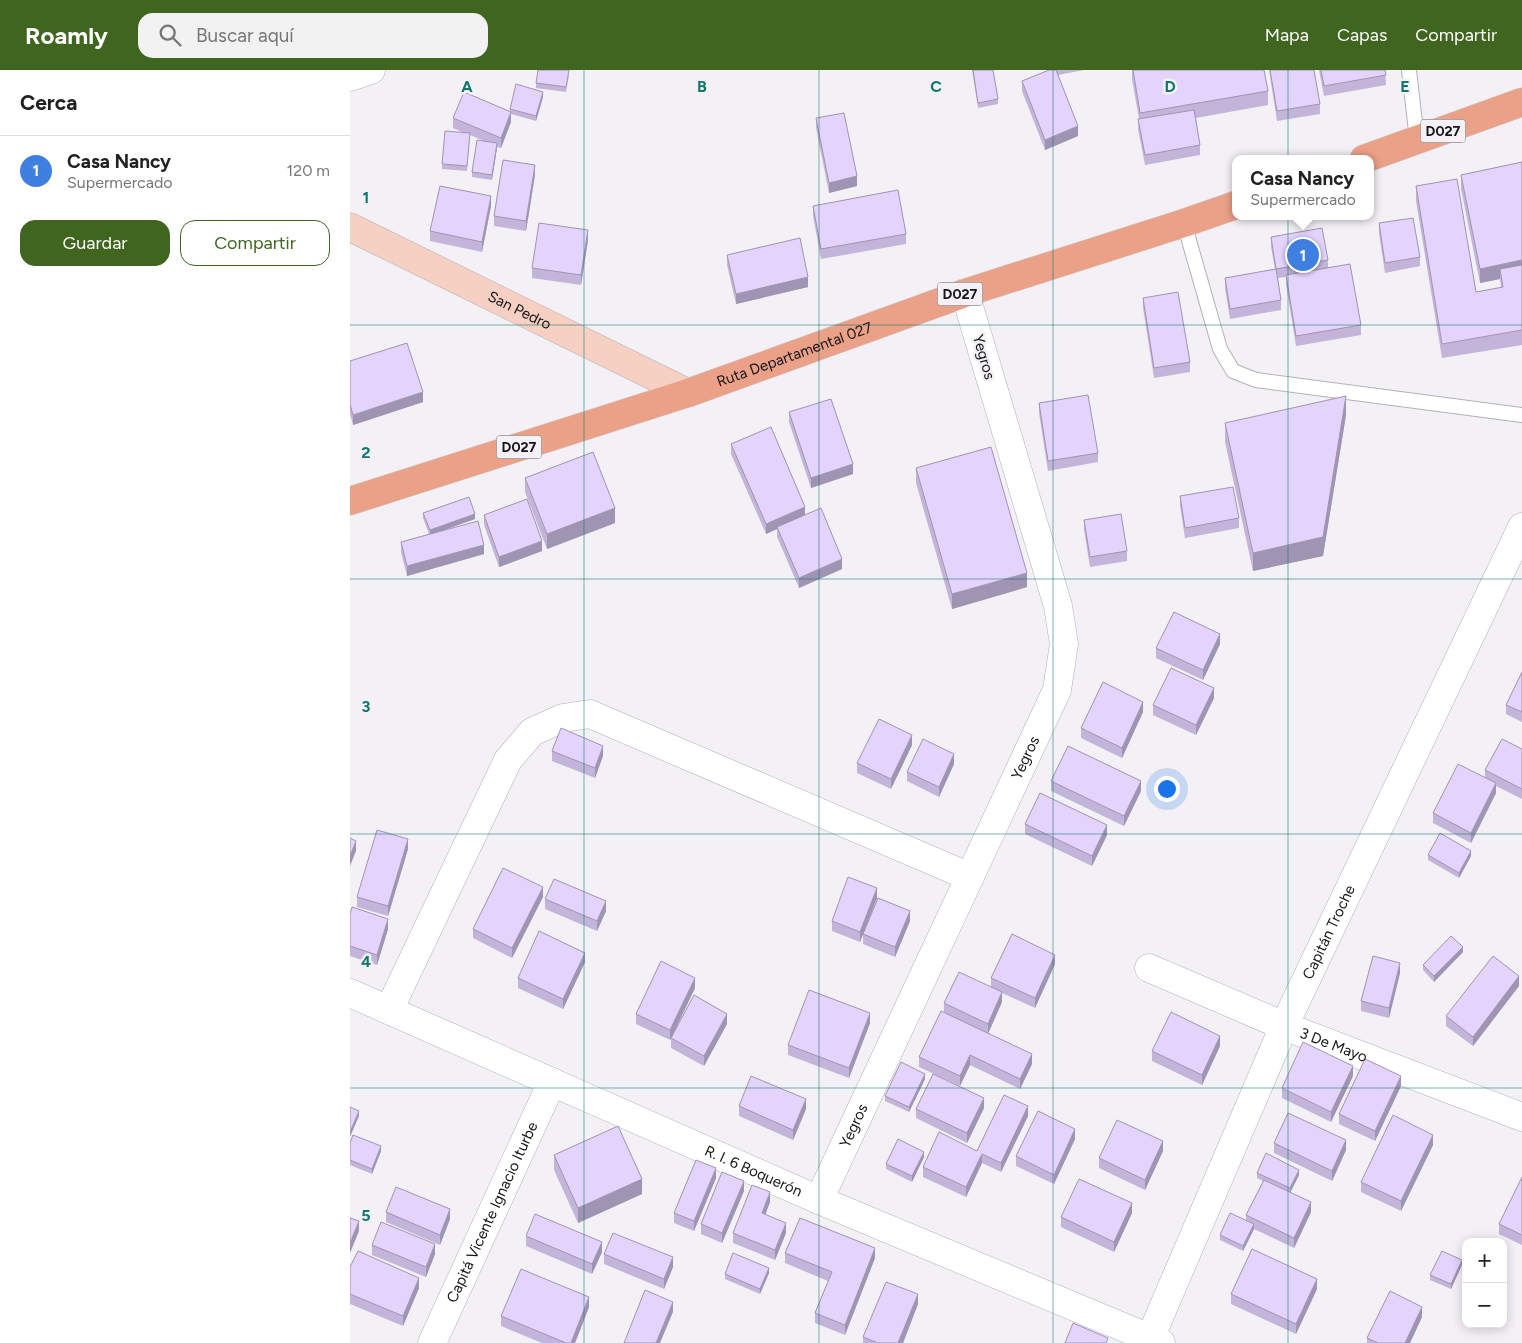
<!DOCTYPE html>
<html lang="es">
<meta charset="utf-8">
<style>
body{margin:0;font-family:Figtree,sans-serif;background:#f2f2f2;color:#222}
.controls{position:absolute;right:15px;bottom:15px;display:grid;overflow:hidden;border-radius:10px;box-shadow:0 2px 12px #0003}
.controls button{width:45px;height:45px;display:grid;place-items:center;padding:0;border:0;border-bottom:1px solid #e0e0e0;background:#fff;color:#222;font:25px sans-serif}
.you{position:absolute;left:816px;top:718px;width:18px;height:18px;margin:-12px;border:4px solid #fff;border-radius:50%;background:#1a73e8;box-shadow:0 0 0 8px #1a73e833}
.badge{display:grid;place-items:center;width:32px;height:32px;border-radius:50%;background:#3f651f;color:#fff;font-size:16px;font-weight:700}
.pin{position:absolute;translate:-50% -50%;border:2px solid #fff;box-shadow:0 1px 5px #0006}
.popup{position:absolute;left:882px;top:85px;width:142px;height:65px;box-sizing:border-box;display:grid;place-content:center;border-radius:10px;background:#fff;filter:drop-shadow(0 1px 4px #0005);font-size:16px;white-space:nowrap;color:#767676}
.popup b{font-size:19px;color:#222}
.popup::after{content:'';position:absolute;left:50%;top:100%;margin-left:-10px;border:10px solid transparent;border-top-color:#fff}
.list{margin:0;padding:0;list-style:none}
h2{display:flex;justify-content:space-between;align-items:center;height:65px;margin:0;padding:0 20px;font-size:21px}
h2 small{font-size:16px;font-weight:400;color:#767676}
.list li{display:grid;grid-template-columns:32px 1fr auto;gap:15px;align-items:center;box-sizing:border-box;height:70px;padding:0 20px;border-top:1px solid #e0e0e0}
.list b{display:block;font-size:19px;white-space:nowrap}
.list p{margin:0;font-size:16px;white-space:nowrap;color:#767676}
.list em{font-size:16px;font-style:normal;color:#767676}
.actions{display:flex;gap:10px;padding:15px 20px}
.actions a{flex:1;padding:11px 0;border:1px solid #3f651f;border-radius:15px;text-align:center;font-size:18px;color:#3f651f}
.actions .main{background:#3f651f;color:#fff}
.icon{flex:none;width:28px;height:28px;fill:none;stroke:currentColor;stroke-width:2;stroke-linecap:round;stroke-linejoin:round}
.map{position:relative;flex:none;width:1172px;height:1273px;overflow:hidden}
header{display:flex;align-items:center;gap:30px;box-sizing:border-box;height:70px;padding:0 25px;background:#3f651f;color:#fff}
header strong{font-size:24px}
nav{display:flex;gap:28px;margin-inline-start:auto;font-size:18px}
.search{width:350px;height:45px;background:#f2f2f2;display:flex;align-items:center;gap:12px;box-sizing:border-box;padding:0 18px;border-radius:15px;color:#767676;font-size:19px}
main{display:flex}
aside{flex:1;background:#fff}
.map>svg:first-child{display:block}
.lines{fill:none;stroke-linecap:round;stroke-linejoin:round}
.service-casing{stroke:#b2b1b4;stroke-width:16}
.minor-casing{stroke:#b2b1b4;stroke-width:29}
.tertiary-casing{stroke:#b2b1b4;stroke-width:29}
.secondary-casing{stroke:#b2b1b4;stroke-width:29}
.primary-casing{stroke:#d0d0d0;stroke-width:29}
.service{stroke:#fff;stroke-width:14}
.minor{stroke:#fff;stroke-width:28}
.tertiary{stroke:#fff;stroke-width:28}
.secondary{stroke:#f5d0c3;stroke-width:28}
.primary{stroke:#eba187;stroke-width:28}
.wall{fill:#c3b5da}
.shaded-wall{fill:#9f94b1}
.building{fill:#e3d3fd;stroke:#9f94b1}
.grid{fill:none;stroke:#0f766e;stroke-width:1;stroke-opacity:0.55}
.labels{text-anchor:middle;stroke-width:5;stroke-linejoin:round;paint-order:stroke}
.shield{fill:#f3f1f5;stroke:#575658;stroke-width:1}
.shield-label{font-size:14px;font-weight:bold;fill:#141315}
.street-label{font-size:15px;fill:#141315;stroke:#f3f1f5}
.grid-label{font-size:16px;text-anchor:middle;font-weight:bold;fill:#0f766e;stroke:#f3f1f5;stroke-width:5;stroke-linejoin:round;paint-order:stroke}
</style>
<header>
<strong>Roamly</strong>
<div class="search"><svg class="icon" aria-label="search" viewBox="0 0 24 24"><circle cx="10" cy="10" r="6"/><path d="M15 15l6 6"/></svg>Buscar aquí</div>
<nav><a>Mapa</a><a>Capas</a><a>Compartir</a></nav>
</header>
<main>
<aside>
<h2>Cerca<small></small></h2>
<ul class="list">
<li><span class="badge" style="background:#3f7fe0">1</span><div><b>Casa Nancy</b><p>Supermercado</p></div><em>120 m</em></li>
</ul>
<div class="actions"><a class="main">Guardar</a><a>Compartir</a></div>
</aside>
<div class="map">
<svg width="1172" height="1273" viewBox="0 0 1172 1273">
<rect width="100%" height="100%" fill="#f3f1f5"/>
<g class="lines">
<defs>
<path id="service" d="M1059,0L1067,70
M834,153L870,279L883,301L906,310L1172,345"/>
<g id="minor">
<path id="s1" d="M799,898L934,956L1172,1047"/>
<path d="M39,940L158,690L182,662L213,648L240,644L620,807"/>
<path id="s2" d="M469,1130L707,620L714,574L708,536L615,223"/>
<path id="s3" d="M82,1273L202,1012"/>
<path id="s4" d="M798,1273L934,956L1172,457"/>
</g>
<g id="tertiary">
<path d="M0,7L21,0"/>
<path id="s5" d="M0,923L469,1130L811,1273"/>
</g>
<g id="secondary">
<path id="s6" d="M0,157L338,323"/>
</g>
<g id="primary">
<path d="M1014,89L1172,32"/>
<path id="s7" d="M0,431L338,323L615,223L834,153L886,135"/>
</g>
</defs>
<use href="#service" class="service-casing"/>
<use href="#minor" class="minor-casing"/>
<use href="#tertiary" class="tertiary-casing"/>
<use href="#secondary" class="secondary-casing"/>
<use href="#primary" class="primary-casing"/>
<use href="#service" class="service"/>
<use href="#minor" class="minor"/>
<use href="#tertiary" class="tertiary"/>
<use href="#secondary" class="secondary"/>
<use href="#primary" class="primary"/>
</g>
<path class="wall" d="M622,0H643L648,29V34L628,38Z
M706,0H734L708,5L728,66L695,80L672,21V11Z
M782,0H914L918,21V35L846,48L850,75V85L795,95L788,59L789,49L782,9Z
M919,0H964L970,34V44L927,51Z
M969,0H1035L1036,15L974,26Z
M219,5L216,22L186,18V13Z
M193,27L186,51L161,44V52L151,78L147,77L142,110L122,107V102L134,71L120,65L117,101L92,99V94L112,62L103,58V48L160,42V39Z
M466,48L507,116L479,123L466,58Z
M1172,92V275L1092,288L1066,131V116L1126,222L1151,218L1150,209L1130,213L1111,119V105Z
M185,105L176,161L144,156V146Z
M141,136L132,182L80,171V161Z
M463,136L556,164V174L471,189L463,146Z
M1029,153L1070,187V196L1035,203L1029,163Z
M921,167L978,190V198L1011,255V265L946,276L936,215V207L928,208L931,230V240L880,249L875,218V208L925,199L921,177Z
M238,170L231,215L182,208V198Z
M377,185L458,217L386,234L377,195Z
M793,228L840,292V302L804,308L793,238Z
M0,291L73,332L3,355L0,344Z
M689,333L748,383V392L698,401L689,343Z
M439,342L503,404L461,418L439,352Z
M996,345L973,486L903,501L875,372V353Z
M381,374L455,445L492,499L449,518L427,467V459L416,464L381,384Z
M566,398L677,517L602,539L566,413Z
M175,408L265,453L197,479L175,422Z
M830,426L889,448V458L835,468L830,436Z
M73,443L125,449L94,460L134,484L57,506L51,482V472L79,464L73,448Z
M134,445L192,481L149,497L134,455Z
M734,450L777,481V491L740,497L734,460Z
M870,574L853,610L806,588V578Z
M1172,602V652L1156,644V635Z
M864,628L846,665L803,645V635Z
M793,642L772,688L731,668V658Z
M562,675L541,719L507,703V693Z
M1172,679V729L1146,716V723L1121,773L1083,753V743L1135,708V700Z
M202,681L253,686L245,708L202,691Z
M604,694L589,727L557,711V702Z
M701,711L791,721L774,756L701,721Z
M675,754L757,765L742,796L675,764Z
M58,779L38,846L7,837V827Z
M1078,785L1121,786L1109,808L1078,790Z
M193,827L162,888L123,868V859Z
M527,828L510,872L482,861V851Z
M195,829L256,841L247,861L195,839Z
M0,844L38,859L27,895L0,886Z
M560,851L545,887L513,874V864Z
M1113,882L1084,912L1073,900V895Z
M235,892L213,939L168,918V908Z
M705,894L685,938L652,923V932L638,963L682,994L670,1019L620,995L610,1016L569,997V987L594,942V933L641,917V908Z
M1050,903L1039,948L1011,941V931Z
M1169,916L1123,976L1096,956V946Z
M345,918L323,965L377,954L354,996L321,978V968L320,970L286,954V944Z
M520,953L499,1008L438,985V975Z
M870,976L852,1015L802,991V981Z
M1003,1006L981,1052L932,1028V1018Z
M575,1009L559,1042L535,1031V1026Z
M1051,1016L1025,1071L989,1054V1044Z
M389,1036L456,1039L443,1070L389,1046Z
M634,1038L617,1073L566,1048V1039Z
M678,1046L651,1102L632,1093L616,1127L573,1107V1097L627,1081Z
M725,1069L704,1114L666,1096V1086Z
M0,1073L31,1081L22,1104L0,1095Z
M924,1073L996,1080L982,1111L924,1083Z
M1083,1075L1051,1141L1011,1122V1112Z
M813,1081L795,1120L749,1098V1088Z
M204,1085L292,1124L228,1153L204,1100Z
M574,1087L562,1112L536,1099V1094Z
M907,1103L949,1105L940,1123L961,1142L944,1178L904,1159L893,1181L870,1170V1165L896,1150V1145L913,1111L907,1108Z
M1172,1107V1175L1149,1164V1154Z
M366,1108L344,1161L324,1153V1143Z
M394,1121L372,1173L351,1164V1154Z
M420,1132L415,1145L436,1163L425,1190L383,1173V1163Z
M36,1142L100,1149L90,1175L36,1152Z
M782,1143L764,1182L711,1157V1147Z
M176,1166L252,1182L242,1204L176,1176Z
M22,1175L85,1184L76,1207L22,1185Z
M435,1183L525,1188L495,1265L465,1253V1243L478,1211L435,1193Z
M254,1184L323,1197L314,1219L254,1194Z
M1112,1195L1101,1219L1080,1210V1205Z
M0,1197L69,1218L53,1256L0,1234Z
M419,1203L410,1224L375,1209V1204Z
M967,1219L946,1264L881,1234V1224Z
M568,1234L553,1273H513V1267Z
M239,1237L225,1273H192L151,1256V1246Z
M1072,1247L1060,1273H1017V1268Z"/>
<path class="shaded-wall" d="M193,22V27L186,51V46Z
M161,42V52L151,78V68Z
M728,56V66L695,80V70Z
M147,73V78L142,110V105Z
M185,95V105L176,161V151Z
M507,106V116L479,123V113Z
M141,126V136L132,182V172Z
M238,160V170L231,215V205Z
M1172,190V204L1150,199V209L1130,213V199Z
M458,207V217L386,234V224Z
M73,322V332L3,355V345Z
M996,326V345L973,486L903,501V483Z
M503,394V404L461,418V408Z
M455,437V447L427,457V459L416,464V454Z
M265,438V453L197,479V464Z
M125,444V449L80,465V460Z
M192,471V481L149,497V487Z
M134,475V484L57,506V496Z
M492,489V499L449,518V508Z
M677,503V517L602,539V524Z
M870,564V574L853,610V600Z
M864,618V628L846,665V655Z
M793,632V642L772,688V678Z
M562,665V675L541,719V709Z
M253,676V686L245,708V698Z
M604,684V694L589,727V717Z
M791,711V721L774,756V746Z
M1146,713V723L1121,773V763Z
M757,755V765L742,796V786Z
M58,769V779L38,846V836Z
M6,771V781L0,796V786Z
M1121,781V786L1109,808V803Z
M193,817V827L162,888V878Z
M527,818V828L510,872V862Z
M256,831V841L247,861V851Z
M560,841V851L545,887V877Z
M38,849V859L27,895V885Z
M1113,877V882L1084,912V906Z
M235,883V892L213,939V929Z
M705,885V894L685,938V928Z
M1050,893V903L1039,948V938Z
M1169,906V916L1123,976V967Z
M345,908V918L320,970V960Z
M652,922V932L638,964V954Z
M520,943V953L499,1008V998Z
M377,944V954L354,996V986Z
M870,966V976L852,1015V1005Z
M682,984V994L670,1019V1009Z
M620,985V995L610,1016V1006Z
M1003,996V1006L981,1052V1042Z
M575,1004V1009L559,1042V1037Z
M1051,1006V1016L1025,1071V1061Z
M634,1028V1038L617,1073V1063Z
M456,1029V1039L443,1070V1060Z
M678,1036V1046L651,1102V1093Z
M9,1041V1046L0,1067V1062Z
M725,1059V1069L704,1114V1105Z
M1083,1065V1075L1051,1141V1131Z
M996,1070V1080L982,1111V1101Z
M813,1071V1081L795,1120V1110Z
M31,1076V1081L22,1104V1099Z
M574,1082V1087L562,1112V1106Z
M632,1084V1093L616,1127V1117Z
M366,1098V1108L344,1161V1151Z
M949,1100V1105L940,1123V1118Z
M292,1109V1124L228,1153V1138Z
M394,1111V1121L372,1173V1163Z
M420,1122V1132L412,1153V1143Z
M961,1132V1142L944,1178V1168Z
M782,1133V1143L764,1182V1172Z
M100,1139V1149L90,1175V1165Z
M9,1151V1161L0,1183V1173Z
M436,1153V1163L425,1190V1180Z
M904,1154V1159L893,1181V1176Z
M252,1172V1182L242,1204V1194Z
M85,1174V1184L76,1207V1197Z
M525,1178V1188L495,1265V1255Z
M323,1187V1197L314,1219V1209Z
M1112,1190V1195L1101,1219V1214Z
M419,1198V1203L410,1224V1219Z
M69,1208V1218L53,1256V1246Z
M967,1209V1219L946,1264V1254Z
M568,1224V1234L553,1273H548Z
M239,1227V1237L225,1273H221Z
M323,1232V1242L310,1273H306Z
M1072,1237V1247L1060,1273H1055Z"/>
<path class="building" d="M188,0H219L216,17L186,13Z
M623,0H643L648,29L628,33Z
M699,0H706L728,56L695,70L672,11Z
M783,0H914L918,21L790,43Z
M920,0H964L970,34L927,41Z
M971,0H1035L1036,5L974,16Z
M166,14L193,22L186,46L160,39Z
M114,22L161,42L151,68L103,48Z
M844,40L850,75L795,85L788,49Z
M494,43L507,106L479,113L466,48Z
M95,61L120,63L117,96L92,94Z
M127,70L147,73L142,105L122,102Z
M153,90L185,95L176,151L144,146Z
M1172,92V190L1130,199L1111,105Z
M1107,109L1126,222L1153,217L1150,199L1172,195V260L1092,274L1066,116Z
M90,116L141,126L132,172L80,161Z
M548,120L556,164L471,179L463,136Z
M1063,148L1070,187L1035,193L1029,153Z
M189,153L238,160L231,205L182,198Z
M972,158L978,190L926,199L921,167Z
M450,168L458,207L386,224L377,185Z
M1000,194L1011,255L946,266L936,205Z
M926,199L931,230L880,239L875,208Z
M828,222L840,292L804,298L793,228Z
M57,273L73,322L3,345L0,334V291Z
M738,325L748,383L698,391L689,333Z
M996,326L973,467L903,483L875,353Z
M481,329L503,394L461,408L439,342Z
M421,357L455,437L416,454L381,374Z
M641,377L677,503L602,524L566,398Z
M243,382L265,438L197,464L175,408Z
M883,417L889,448L835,458L830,426Z
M119,427L125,444L80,460L73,443Z
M177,429L192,471L149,487L134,445Z
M471,438L492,489L449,508L427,457Z
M771,444L777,481L740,487L734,450Z
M128,451L134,475L57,496L51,472Z
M824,542L870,564L853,600L806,578Z
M821,598L864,618L846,655L803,635Z
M1172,602V642L1156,635Z
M753,612L793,632L772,678L731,658Z
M529,649L562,665L541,709L507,693Z
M211,658L253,676L245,698L202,681Z
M573,669L604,684L589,717L557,702Z
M1152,669L1172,679V719L1135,700Z
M718,676L791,711L774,746L701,711Z
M1108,694L1146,713L1121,763L1083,743Z
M690,723L757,755L742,786L675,754Z
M27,760L58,769L38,836L7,827Z
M1090,763L1121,781L1109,803L1078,785Z
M0,768L6,771L0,786Z
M153,798L193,817L162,878L123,859Z
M498,807L527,818L510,862L482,851Z
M204,809L256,831L247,851L195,829Z
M528,828L560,841L545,877L513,864Z
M2,837L38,849L27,885L0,876V844Z
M189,861L235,883L213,929L168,908Z
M662,864L705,885L685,928L641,908Z
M1101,866L1113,877L1084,906L1073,895Z
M1023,886L1050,893L1039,938L1011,931Z
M1143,886L1169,906L1123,967L1096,946Z
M311,891L345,908L320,960L286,944Z
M609,902L652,922L638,954L594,933Z
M459,920L520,943L499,998L438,975Z
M344,925L377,944L354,986L321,968Z
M591,941L682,984L670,1009L620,985L610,1006L569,987Z
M821,942L870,966L852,1005L802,981Z
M953,972L1003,996L981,1042L932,1018Z
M1015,989L1051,1006L1025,1061L989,1044Z
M551,992L575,1004L559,1037L535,1026Z
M583,1004L634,1028L617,1063L566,1039Z
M401,1006L456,1029L443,1060L389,1036Z
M654,1025L678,1036L651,1093L632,1084L616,1117L573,1097L589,1062L627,1081Z
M0,1037L9,1041L0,1062Z
M688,1041L725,1059L704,1105L666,1086Z
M938,1043L996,1070L982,1101L924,1073Z
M1043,1045L1083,1065L1051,1131L1011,1112Z
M767,1050L813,1071L795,1110L749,1088Z
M268,1056L292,1109L228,1138L204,1085Z
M3,1065L31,1076L22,1099L0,1090V1073Z
M548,1069L574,1082L562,1106L536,1094Z
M916,1083L949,1100L940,1118L907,1103Z
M346,1090L366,1098L344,1151L324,1143Z
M372,1102L394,1111L372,1163L351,1154Z
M1172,1107V1165L1149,1154Z
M729,1109L782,1133L764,1172L711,1147Z
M914,1110L961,1132L944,1168L896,1145Z
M402,1115L420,1122L412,1143L436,1153L425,1180L383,1163Z
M46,1117L100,1139L90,1165L36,1142Z
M880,1143L904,1154L893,1176L870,1165Z
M185,1144L252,1172L242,1194L176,1166Z
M0,1148L9,1151L0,1173Z
M450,1148L525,1178L495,1255L465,1243L482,1202L435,1183Z
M31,1152L85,1174L76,1197L22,1175Z
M263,1163L323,1187L314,1209L254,1184Z
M902,1179L967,1209L946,1254L881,1224Z
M8,1181L69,1208L53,1246L0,1224V1197Z
M1092,1181L1112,1190L1101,1214L1080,1205Z
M383,1183L419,1198L410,1219L375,1204Z
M171,1199L239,1227L221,1273H216L151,1246Z
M536,1212L568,1224L548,1273H528L513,1267Z
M295,1220L323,1232L306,1273H274Z
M1040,1221L1072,1237L1055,1273H1028L1017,1268Z
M723,1253L758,1268L756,1273H715Z"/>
<path class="grid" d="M234,0V1273M469,0V1273M703,0V1273M938,0V1273M0,255H1172M0,509H1172M0,764H1172M0,1018H1172"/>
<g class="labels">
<g class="shield">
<rect x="1070.5" y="49.5" width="45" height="23" rx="4"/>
<rect x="587.5" y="212.5" width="45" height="23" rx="4"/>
<rect x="146.5" y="365.5" width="45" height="23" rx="4"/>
</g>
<g class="shield-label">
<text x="1093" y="66">D027</text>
<text x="610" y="229">D027</text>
<text x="169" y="382">D027</text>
</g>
<g class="street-label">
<text dy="5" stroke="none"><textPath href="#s6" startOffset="189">San Pedro</textPath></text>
<text dy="5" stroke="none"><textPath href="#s7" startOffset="468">Ruta Departamental 027</textPath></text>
<text transform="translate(634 287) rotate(74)" y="5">Yegros</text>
<text dy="5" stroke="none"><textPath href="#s2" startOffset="488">Yegros</textPath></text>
<text dy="5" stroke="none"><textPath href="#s4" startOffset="449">Capitán Troche</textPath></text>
<text dy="5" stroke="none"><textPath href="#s1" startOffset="200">3 De Mayo</textPath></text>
<text dy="5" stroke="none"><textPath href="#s2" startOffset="82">Yegros</textPath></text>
<text dy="5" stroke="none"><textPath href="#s5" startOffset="441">R. I. 6 Boquerón</textPath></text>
<text dy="5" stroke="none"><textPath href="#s3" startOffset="144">Capitá Vicente Ignacio Iturbe</textPath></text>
</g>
</g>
<g class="grid-label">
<text x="117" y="22">A</text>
<text x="352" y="22">B</text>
<text x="586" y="22">C</text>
<text x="820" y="22">D</text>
<text x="1055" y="22">E</text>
<text x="16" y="133">1</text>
<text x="16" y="388">2</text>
<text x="16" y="642">3</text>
<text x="16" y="897">4</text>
<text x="16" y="1151">5</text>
</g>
</svg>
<div class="controls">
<button>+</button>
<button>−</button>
</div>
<div class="you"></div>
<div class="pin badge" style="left:953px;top:185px;background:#3f7fe0">1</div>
<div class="popup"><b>Casa Nancy</b>Supermercado</div>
</div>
</main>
